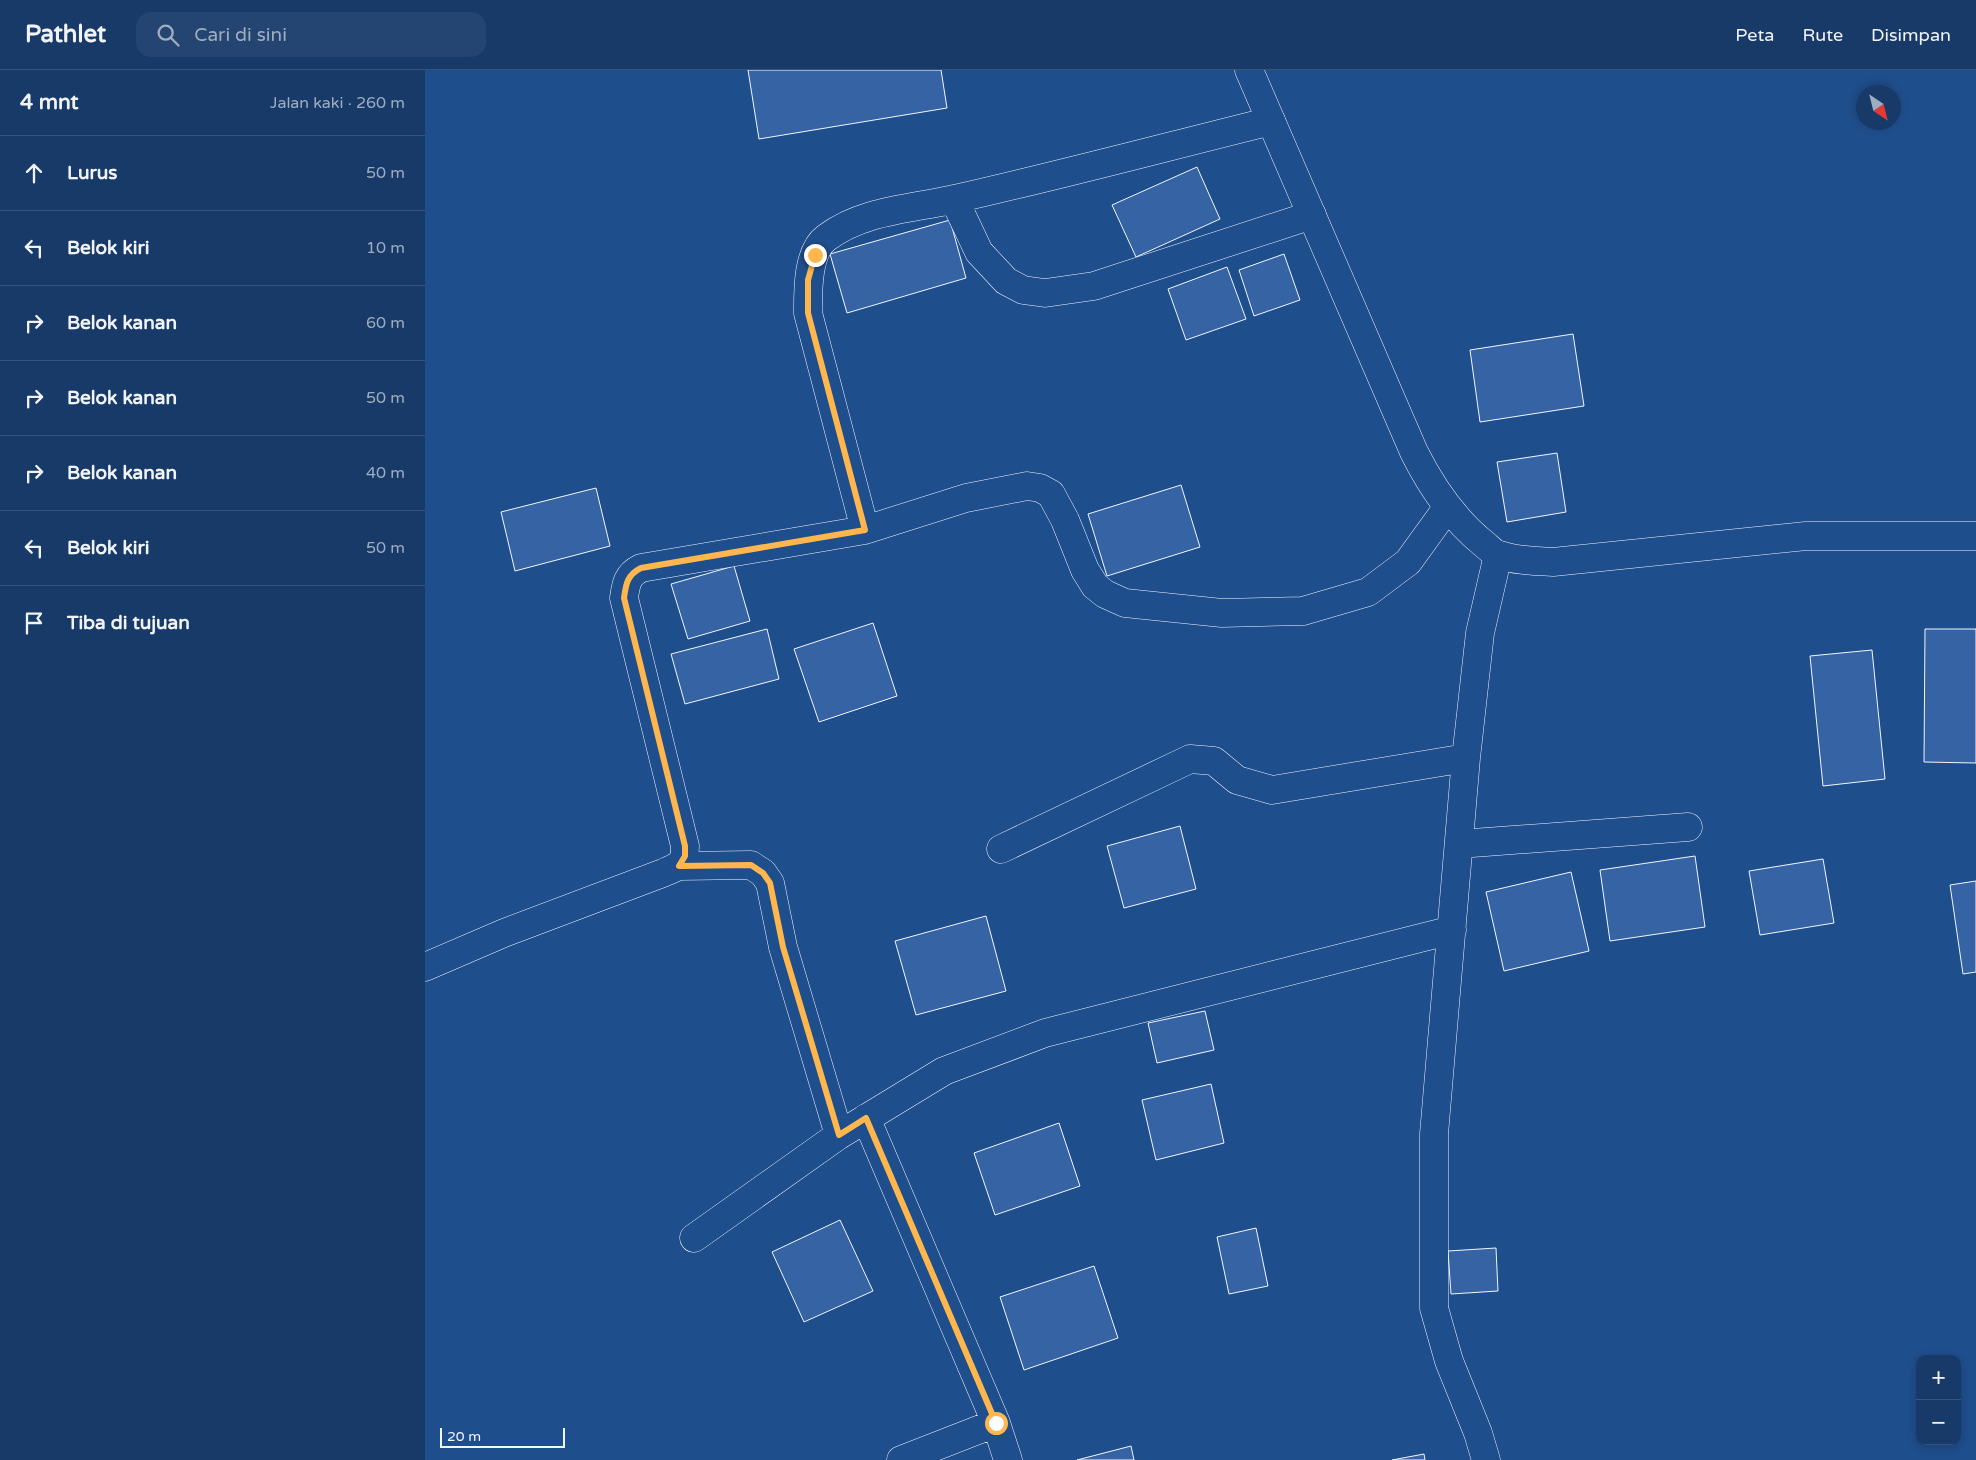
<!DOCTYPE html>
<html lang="id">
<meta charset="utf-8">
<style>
body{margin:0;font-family:"Varela Round",sans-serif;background:#244571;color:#f1f3f6}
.controls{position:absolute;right:15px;bottom:15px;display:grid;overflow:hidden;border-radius:10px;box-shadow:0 2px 8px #0003}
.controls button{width:45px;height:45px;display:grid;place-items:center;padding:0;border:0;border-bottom:1px solid #36547d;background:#173a69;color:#f1f3f6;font:25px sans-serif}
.compass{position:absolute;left:1431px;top:15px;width:45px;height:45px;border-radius:50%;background:#173a69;box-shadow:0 2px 8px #0003;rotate:145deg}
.scale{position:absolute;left:15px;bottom:12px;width:125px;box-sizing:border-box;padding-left:5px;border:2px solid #f2f6ff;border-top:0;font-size:14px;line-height:18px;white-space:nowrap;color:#f2f6ff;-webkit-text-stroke:4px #1f4e8c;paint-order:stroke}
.stop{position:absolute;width:15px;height:15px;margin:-11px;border:4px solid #ffb74d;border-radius:50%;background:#fff}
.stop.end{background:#ffb74d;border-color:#fff;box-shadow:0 1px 5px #0008}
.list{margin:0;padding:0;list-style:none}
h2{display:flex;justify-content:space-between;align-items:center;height:65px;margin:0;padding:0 20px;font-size:21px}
h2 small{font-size:16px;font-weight:400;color:#9eadc0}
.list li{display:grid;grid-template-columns:32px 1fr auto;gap:15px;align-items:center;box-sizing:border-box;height:75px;padding:0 20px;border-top:1px solid #36547d}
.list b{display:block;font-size:19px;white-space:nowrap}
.list em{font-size:16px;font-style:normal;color:#9eadc0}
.icon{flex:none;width:28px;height:28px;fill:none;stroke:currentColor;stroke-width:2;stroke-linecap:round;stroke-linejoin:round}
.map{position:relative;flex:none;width:1551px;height:1390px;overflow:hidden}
header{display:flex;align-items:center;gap:30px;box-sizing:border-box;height:70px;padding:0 25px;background:#173a69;border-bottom:1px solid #36547d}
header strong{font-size:24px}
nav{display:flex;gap:28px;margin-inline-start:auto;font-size:18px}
.search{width:350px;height:45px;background:#244571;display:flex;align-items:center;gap:12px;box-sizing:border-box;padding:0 18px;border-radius:15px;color:#9eadc0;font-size:19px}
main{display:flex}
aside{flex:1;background:#173a69}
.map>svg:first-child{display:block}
.building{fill:#3563a3;stroke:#f2f6ff}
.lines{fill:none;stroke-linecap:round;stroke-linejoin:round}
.minor-casing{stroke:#f2f6ff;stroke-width:29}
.tertiary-casing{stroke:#f2f6ff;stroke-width:29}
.minor{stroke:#1f4e8c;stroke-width:28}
.tertiary{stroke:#1f4e8c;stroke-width:28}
.route{stroke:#ffb74d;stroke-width:6}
</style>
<header>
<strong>Pathlet</strong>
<div class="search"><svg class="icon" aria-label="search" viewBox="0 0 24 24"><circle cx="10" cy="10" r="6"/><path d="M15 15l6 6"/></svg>Cari di sini</div>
<nav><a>Peta</a><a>Rute</a><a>Disimpan</a></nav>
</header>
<main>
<aside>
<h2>4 mnt<small>Jalan kaki · 260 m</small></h2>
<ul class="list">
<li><svg class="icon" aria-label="ahead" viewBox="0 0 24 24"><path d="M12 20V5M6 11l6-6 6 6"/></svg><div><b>Lurus</b></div><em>50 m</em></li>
<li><svg class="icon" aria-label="left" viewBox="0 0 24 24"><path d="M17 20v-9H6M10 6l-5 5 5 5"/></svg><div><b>Belok kiri</b></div><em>10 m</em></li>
<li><svg class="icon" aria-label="right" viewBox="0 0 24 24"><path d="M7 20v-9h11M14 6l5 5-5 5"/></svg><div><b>Belok kanan</b></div><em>60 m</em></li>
<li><svg class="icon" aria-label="right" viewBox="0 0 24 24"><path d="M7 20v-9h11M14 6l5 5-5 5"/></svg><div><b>Belok kanan</b></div><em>50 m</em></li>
<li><svg class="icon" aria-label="right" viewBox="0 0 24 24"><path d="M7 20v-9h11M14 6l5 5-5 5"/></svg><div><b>Belok kanan</b></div><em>40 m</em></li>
<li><svg class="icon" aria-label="left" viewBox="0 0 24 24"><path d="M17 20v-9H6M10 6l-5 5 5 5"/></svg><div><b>Belok kiri</b></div><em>50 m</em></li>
<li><svg class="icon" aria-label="arrive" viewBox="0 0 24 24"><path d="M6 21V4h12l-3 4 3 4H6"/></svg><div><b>Tiba di tujuan</b></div></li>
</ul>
</aside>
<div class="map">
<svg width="1551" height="1390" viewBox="0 0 1551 1390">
<rect width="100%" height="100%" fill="#1f4e8c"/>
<path class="building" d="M323,0H516L522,38L334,69Z
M772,97L795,149L711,187L687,135Z
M525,150L541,208L422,243L405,184Z
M859,184L875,230L829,246L814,200Z
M802,197L821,249L761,270L743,219Z
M1148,264L1159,336L1055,352L1045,280Z
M1132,383L1141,442L1082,452L1072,392Z
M756,415L775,477L682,506L663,444Z
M171,418L185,476L90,501L76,442Z
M309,496L325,551L263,569L246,514Z
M448,553L472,626L394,652L369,579Z
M342,559L354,609L260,634L246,584Z
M1500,559H1551V693L1499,692Z
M1447,580L1460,709L1398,716L1385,586Z
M755,756L771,819L699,838L682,776Z
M1270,786L1280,857L1185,871L1175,800Z
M1398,789L1409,853L1335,865L1324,801Z
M1146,802L1164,881L1079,901L1061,822Z
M1551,811V902L1538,904L1525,815Z
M561,846L581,921L491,945L470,871Z
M780,941L789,980L732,993L723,953Z
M786,1014L799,1073L731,1090L717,1030Z
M634,1053L655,1116L570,1145L549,1083Z
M415,1150L448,1221L379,1252L347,1182Z
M831,1158L843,1216L804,1224L792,1167Z
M1071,1178L1073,1221L1026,1224L1023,1181Z
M669,1196L693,1268L599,1300L575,1227Z
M706,1376L709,1390H652Z
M999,1384L1000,1390H967Z"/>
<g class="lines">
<defs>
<path id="minor" d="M529,129L554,182L581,211L598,220L620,223L669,216L887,145
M440,460L383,243C383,222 382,182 401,168C438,140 486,139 530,129C636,105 741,77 846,51
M1034,774L1263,757
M576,779L765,689L789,691L812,710L847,720L1041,688
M254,796L326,795L338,803L345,813L358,877L414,1065
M0,897L79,863L238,803C254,796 260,795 260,776L199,528C201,514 202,505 216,498L440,460L541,428L602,416L615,418L626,424L640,450L660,500L670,516L680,524L700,533L797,543L878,541L943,522L983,492L1022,438
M441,1048L571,1353L583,1390
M269,1168L414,1065L519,1001L620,963L1027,860
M476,1390L571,1353
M1061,1390L1053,1363L1024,1291L1009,1238V1064L1041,688L1055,563L1073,485"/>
<path id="tertiary" d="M824,0L989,382C1007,418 1028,449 1059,474C1064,478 1069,484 1075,485C1092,491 1111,491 1128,492L1381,466H1551"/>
</defs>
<use href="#minor" class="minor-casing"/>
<use href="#tertiary" class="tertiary-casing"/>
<use href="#minor" class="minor"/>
<use href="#tertiary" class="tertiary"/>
</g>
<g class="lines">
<path class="route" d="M390,185L383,210V243L440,460L216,498C202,505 201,514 199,528L260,776V786L254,796L326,795L338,803L345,813L358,877L414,1065L441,1048L571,1353"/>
</g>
</svg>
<div class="controls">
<button>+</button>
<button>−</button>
</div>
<svg class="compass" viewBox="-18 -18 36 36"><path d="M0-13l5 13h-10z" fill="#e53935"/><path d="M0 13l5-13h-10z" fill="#9eadc0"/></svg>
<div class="scale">20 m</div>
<div class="stop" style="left:571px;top:1353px"></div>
<div class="stop end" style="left:390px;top:185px"></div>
</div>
</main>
